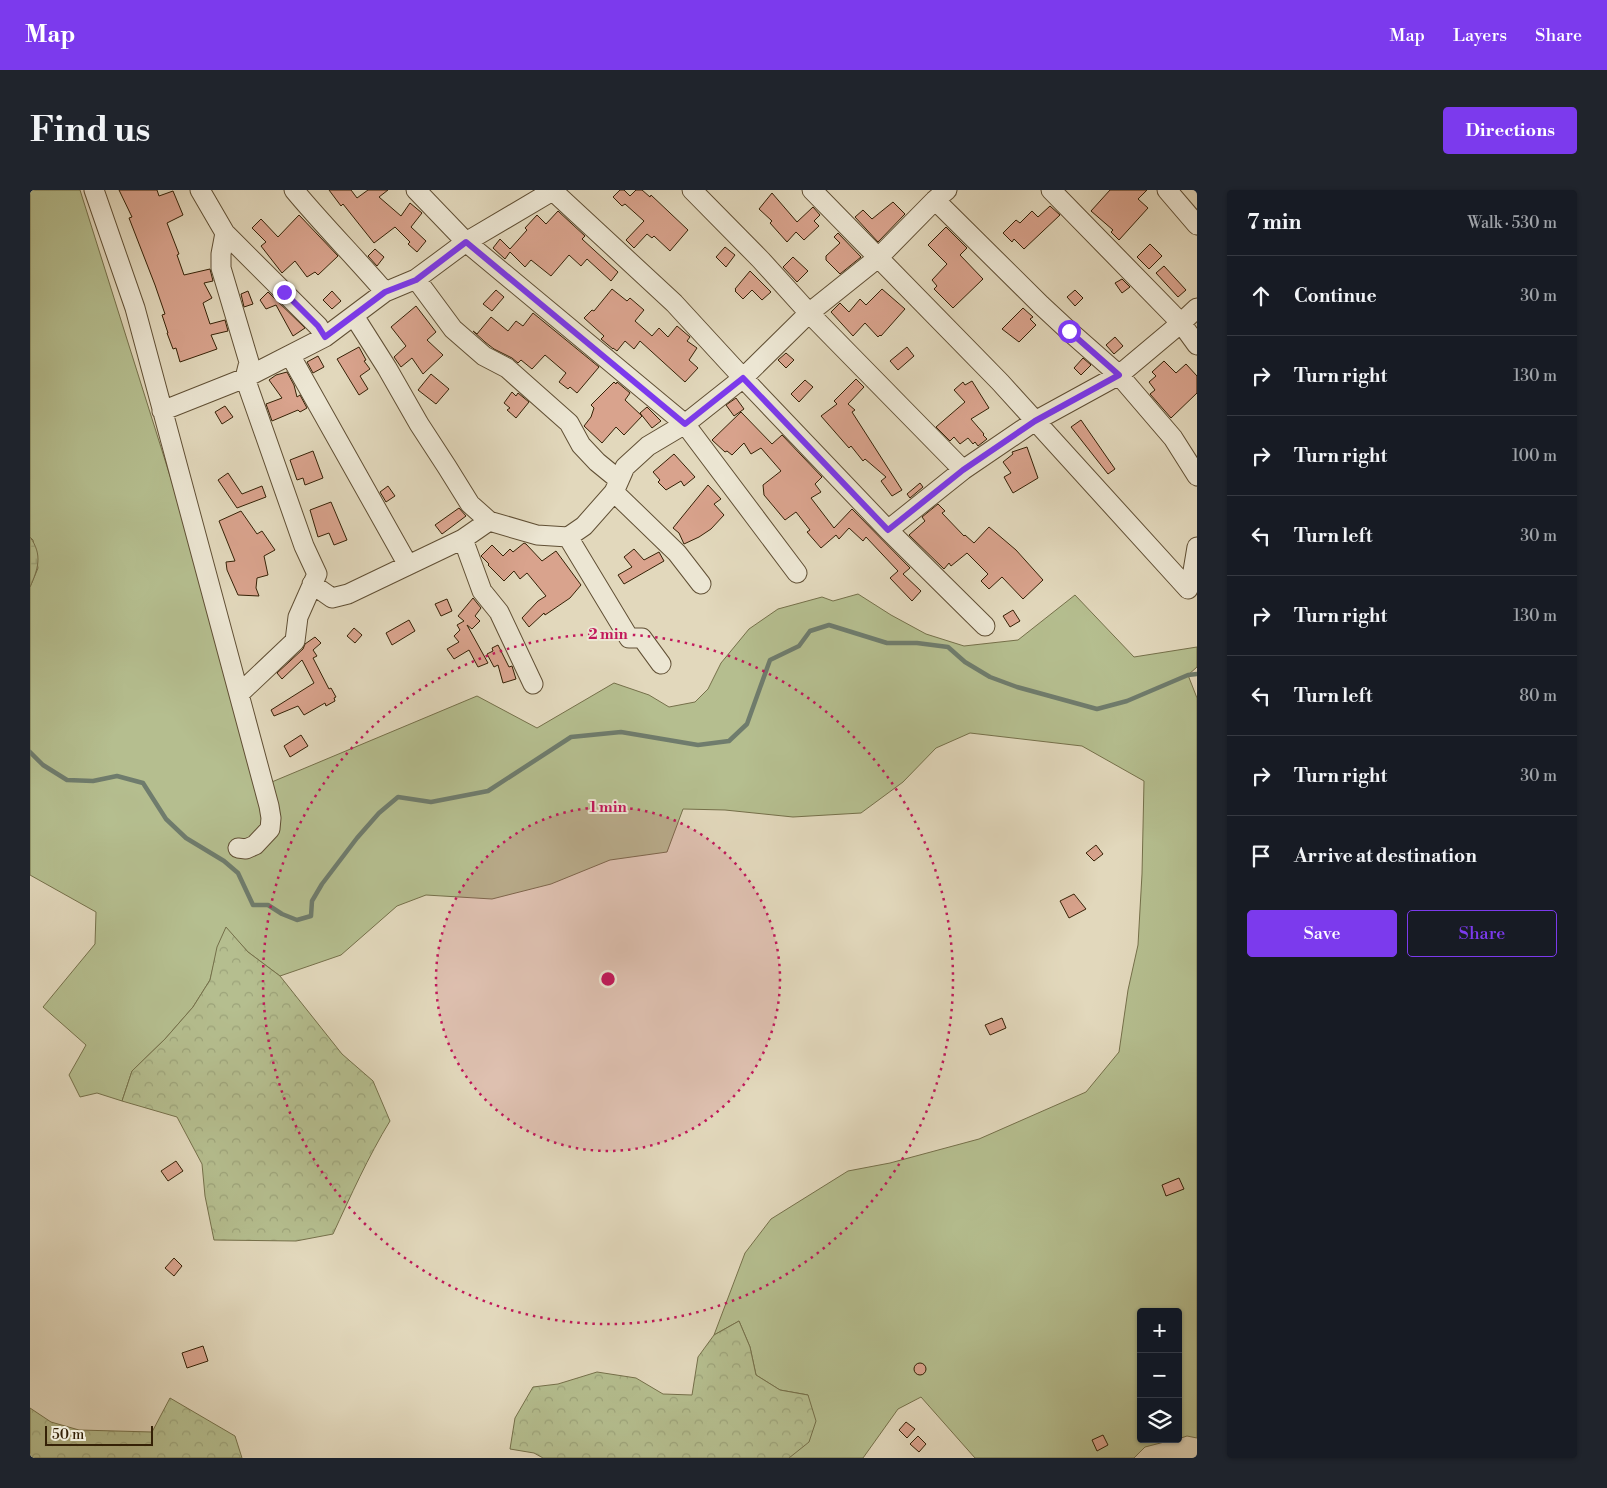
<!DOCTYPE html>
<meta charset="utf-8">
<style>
body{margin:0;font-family:"Libre Bodoni",serif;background:#20242c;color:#f1f3f6}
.controls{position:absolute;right:15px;bottom:15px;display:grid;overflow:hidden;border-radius:5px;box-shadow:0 1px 4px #0004}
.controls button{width:45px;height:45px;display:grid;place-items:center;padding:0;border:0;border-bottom:1px solid #363941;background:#171b24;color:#f1f3f6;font:25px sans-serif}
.scale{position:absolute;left:15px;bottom:12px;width:108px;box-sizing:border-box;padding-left:5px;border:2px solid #352106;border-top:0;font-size:14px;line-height:18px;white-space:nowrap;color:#352106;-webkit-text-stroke:4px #ece6d3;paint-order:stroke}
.stop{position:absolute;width:15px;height:15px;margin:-11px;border:4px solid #7c3aed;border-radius:50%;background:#fff}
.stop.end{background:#7c3aed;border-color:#fff;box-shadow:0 1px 5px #0008}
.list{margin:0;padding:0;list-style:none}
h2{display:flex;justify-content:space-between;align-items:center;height:65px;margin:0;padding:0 20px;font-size:21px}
h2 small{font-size:16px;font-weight:400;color:#9ea1a6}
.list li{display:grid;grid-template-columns:32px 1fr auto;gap:15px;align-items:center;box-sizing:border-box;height:80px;padding:0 20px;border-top:1px solid #363941}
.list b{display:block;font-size:19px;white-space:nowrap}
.list em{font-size:16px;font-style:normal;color:#9ea1a6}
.actions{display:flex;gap:10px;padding:15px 20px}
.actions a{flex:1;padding:11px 0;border:1px solid #7c3aed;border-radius:5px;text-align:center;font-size:18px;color:#7c3aed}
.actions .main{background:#7c3aed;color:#fff}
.icon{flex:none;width:28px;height:28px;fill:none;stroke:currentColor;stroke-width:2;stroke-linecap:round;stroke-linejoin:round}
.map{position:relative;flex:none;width:1167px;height:1268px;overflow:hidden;border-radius:5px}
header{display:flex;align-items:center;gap:30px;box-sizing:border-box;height:70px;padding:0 25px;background:#7c3aed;color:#fff}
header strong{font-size:24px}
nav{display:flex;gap:28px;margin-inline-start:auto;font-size:18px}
.intro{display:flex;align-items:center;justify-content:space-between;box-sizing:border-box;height:120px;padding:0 30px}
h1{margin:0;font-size:35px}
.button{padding:12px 22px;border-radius:5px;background:#7c3aed;color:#fff;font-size:18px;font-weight:700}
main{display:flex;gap:30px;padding:0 30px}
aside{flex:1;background:#171b24;border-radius:5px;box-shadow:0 1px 4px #0004}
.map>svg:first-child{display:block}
.grass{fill:#b5be8f;stroke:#75704a}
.forest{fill:url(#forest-crowns);stroke:#75704a}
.wetland{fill:url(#wetland-marsh);stroke:#75704a}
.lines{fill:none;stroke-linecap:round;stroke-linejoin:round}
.stream{stroke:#6f7c6d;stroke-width:4.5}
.building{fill:#d9a38d;stroke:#352106}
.minor-casing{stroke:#604f34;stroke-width:21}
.minor{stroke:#ece6d3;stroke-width:19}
.route{stroke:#7c3aed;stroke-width:6}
.ring{fill:none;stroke:#c2185b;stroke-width:2.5;stroke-dasharray:2.5 5}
.centre{fill:#c2185b;stroke:#ece6d3;stroke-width:2.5}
.ring-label{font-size:15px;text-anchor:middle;font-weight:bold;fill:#c2185b;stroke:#ece6d3;stroke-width:4;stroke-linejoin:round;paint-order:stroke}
</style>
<header>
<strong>Map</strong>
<nav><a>Map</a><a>Layers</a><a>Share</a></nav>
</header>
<div class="intro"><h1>Find us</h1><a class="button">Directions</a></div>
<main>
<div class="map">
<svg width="1167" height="1268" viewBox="0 0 1167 1268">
<defs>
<pattern id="forest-crowns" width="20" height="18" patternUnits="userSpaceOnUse" patternTransform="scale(1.25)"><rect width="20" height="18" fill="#b5be8f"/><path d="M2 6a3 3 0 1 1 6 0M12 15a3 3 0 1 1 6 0" fill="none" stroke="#9ca37a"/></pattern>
<pattern id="wetland-marsh" width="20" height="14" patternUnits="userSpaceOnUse" patternTransform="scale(1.25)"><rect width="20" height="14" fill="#b5be8f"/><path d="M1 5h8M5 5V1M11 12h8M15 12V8" fill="none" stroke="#9ca37a"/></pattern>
</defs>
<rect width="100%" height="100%" fill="#e2d8bc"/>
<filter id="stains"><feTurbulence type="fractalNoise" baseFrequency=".004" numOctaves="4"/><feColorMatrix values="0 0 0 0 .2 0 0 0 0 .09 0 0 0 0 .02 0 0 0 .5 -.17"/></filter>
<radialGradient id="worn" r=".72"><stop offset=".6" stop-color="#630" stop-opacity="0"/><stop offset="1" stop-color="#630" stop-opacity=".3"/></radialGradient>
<path class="grass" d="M0,0H50L237,594L447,506L507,538L584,493L619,505L639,517L665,512L678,499L691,473L719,439L748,419L792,407L803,411L828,404L861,425L896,444L934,456L988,450L1045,405L1104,467L1167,457V477L1158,485L1167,508V1248L1157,1246L1148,1249V1122H1111V1249H1146L1115,1257L1104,1268H945L891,1207L868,1219L833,1268H759L778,1205L750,1200L726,1185L720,1157L709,1131L684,1145L715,1063L741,1029L818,981L860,973L949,949L1056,902L1089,862L1098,800L1108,755L1112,684L1114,591L1052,556L940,543L906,558L873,592L831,623L763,627L695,620L653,619L637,662L580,670L521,694L462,709L396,705L367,716L311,765L250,786L218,762L196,738L188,757L180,790L163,817L135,849L102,881L92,911L67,903L50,907L39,885L56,855L13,817L65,754L66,722L0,685V397L8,378L3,350L0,347Z"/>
<path class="forest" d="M196,737L218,762L250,786L312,864L343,891L360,931C338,967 321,1005 303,1044L266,1051L184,1050L175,1006L172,974L147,927L92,911L102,881L135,849L163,817L180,790L187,757Z
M709,1131L720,1157L726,1185L750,1200L778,1205L786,1231L779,1252L759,1268H513L504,1263L480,1259L485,1228L503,1197L528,1194L567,1182L606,1188L633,1204L662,1205L668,1167L684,1145Z
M140,1208L205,1246L212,1268H0V1218L21,1232L49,1240L122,1242Z"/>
<path class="wetland" d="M0,347C13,365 8,379 0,397Z"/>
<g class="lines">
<path class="stream" d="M0,562L13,575L37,590L63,591L87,586L113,593L136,629L156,648L194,671L208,683L223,715H238L252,724L267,730L281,726L282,711L292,694L327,648L349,623L368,607L401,612L458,601L541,547L591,542L668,555L699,551L717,534L740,470L769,456L780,441L799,435L857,453H887L918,457L935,472L960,487L987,497L1067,519L1097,511L1158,485L1167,484"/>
</g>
<path class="building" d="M89,0H127L129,6L143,1L153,25L137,33L149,64L147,65L154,85L180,79L183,91L174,93L182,108L173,113L180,134L195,130L198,141L181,145L187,159L150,172L146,158L143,159L137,143H138L132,125L135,124L125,95L99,28L102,27Z
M299,0H321L327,8L338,0H358L349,7L371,26L380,13L392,23L381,37L396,51L387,62L378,54L380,52L365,37L344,53L313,14L311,16Z
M590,0H594L600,6L606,0H612L620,7L621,5L658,40L640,61L624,46L622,48L617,44L604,58L596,50L614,31L595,14L592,16L583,7Z
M1080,0H1117L1108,9L1118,18L1089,50L1081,42L1083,40L1061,21Z
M742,3L767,32L783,17L790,25L784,31L789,36L774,50L766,42L757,52L740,33L742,31L729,19Z
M863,12L875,24L848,52L825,27L833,20L842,29Z
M1020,16L1030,25L994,59L984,49L982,52L973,43L986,30L990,33L1002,21L1008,27Z
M528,21L555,46L552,49L588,82L581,91L557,69L551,76L539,65L521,86L501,70L495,77L480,62L475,69L463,58L470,49L480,59L497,40L495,38L507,25L516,34Z
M269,25L308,66L288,85L285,82L277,87L265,71L252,83L231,56L236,52L222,38L231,29L248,47Z
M916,37L937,58L930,65L953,89L923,118L904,99L907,96L902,90L917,74L898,55Z
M808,43L831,67L810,84L796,70V66L810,53L804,47Z
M1120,54L1132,66L1119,79L1107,67Z
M695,57L705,65L696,77L686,67Z
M345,59L354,67L347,76L338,66Z
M763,67L778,81L767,92L753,77Z
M1134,76L1156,100L1148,107L1126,83Z
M720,81L741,102L732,110L722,100L713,109L705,101L706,100L705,99Z
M1092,89L1100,97L1092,103L1085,93Z
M582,99L597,111L600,108L614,120L605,131L622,146L629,138L638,147L647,136L660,147L657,151L667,158L659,170L668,178L655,192L610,151L604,159L595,151L587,161L583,158V159L571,149L574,146L554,128L562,120L564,121Z
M852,99L875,119L851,146L850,145L848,147L835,133L823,146L801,122L810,113L819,122L830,109L836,115Z
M466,100L474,107L462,121L453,114Z
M1045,100L1053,108L1045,116L1037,107Z
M218,101L223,114L214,117L211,104Z
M302,101L311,111L302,119L293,110Z
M238,102L275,138L263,146L246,115L236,119L230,110Z
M386,116L406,142L397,150L413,165L393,184L382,168L371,177L364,167L376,156L361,137Z
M993,118L1003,127L1000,129L1006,135L989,152L972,139Z
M503,123L569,177L547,203L540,197L538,199L529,192L536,183L515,165L502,179L491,170L488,173L482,168L464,159L455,152L443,141L447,144L461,127L478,141L486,131L493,136Z
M1085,147L1093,156L1084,164L1076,155Z
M329,157L336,170L334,171L340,179L330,186L338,199L329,205L307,169Z
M877,157L884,166L868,180L860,171Z
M756,163L764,170L756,178L748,170Z
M288,166L294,177L283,183L277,172Z
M1053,168L1061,175L1051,185L1044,178Z
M1134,171L1146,183L1156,174L1167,186V203L1141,228L1120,204L1125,200L1119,192L1126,186L1122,182Z
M257,182L264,195L267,207L270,205L277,218L270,222L268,220L242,231L236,214L252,208L239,190L246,185Z
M401,184L419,199L406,214L388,200Z
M826,189L834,197L818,214L825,220L822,222L872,300L862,306L851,291L856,287L835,269L833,271L821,256L819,258L791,226L807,214L804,211Z
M775,190L783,197L769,212L761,204Z
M942,191L959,218L941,229L954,244L953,245L957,249L948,256L945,252L943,254L938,248L930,254L924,247L920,251L906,237L935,212L924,200L933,192L935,195Z
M584,192L586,194L587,192L600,203L595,210L612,226L594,245L586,237L572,253L554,236L561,227L564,218L561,215Z
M482,202L486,206L488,203L499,212L486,228L477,220L480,218L474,213Z
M706,208L714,219L704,226L696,215Z
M195,216L203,227L192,234L185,222Z
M617,217L631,231L622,238L610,223Z
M711,222L742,254L752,245L792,287L785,294L791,302L781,308L804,338L822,319L880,378L873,384L891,401L882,411L860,388L868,381L836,347L833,351L819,338L809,349L806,345L791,358L777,342L780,340L766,322L755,330L734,305L733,295L751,281L731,258L721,264L714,253L702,265L697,261L695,262L682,250Z
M1051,230L1085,279L1078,284L1041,237Z
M997,257L1008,288L983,303L974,287L981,283L973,272L983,264L982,262Z
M283,261L293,288L275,295L273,288L267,290L260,270Z
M644,264L665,287L654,296L651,291L636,300L628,292L630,290L623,282Z
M198,283L212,304L232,296L236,307L207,318L188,290Z
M890,293L893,297L880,308L877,304Z
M678,295L691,309L684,314L694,325L681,339L669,347L654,354L649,343L643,338Z
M358,296L365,306L356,312L350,302Z
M301,312L317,350L304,355L299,343L288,347L280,320Z
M908,314L915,321L912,323L934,346L935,345L944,353L959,337L986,360L1013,390L993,409L972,387L959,399L951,391L958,384L937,363L921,376L919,373L914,379L879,345L895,331L892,327Z
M429,318L436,326L412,344L405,335Z
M211,321L227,344L232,341L245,360L234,366L238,385L227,388L226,398L229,406L208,405L197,380L196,372L205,371L189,331Z
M494,353L496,354L512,371L526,361L551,395L540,408L515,425L514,423L499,437L492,428L508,411L516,406L497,383L490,389L484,381L474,391L458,375L459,374L451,366L462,355L473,366L480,359L483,362Z
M604,359L614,370L629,362L634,371L594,394L588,385L602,377L594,367Z
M443,408L451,418L445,426L450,431L442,439L437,435L458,473L448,477L439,460L424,469L417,459L429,452L424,446L430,440L427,435L434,431L428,426Z
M417,409L422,421L411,426L405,414Z
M983,420L990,431L980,437L973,426Z
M379,430L385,441L362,455L356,443Z
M324,438L332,445L325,453L317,446Z
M285,447L291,453L283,460L287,466L283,468L299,499L301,498L306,507L304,508L305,511L296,516L295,513L274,525L268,516L244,526L241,520L284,493L272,470L252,489L247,483L273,459L275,454Z
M468,455L479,477L482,476L486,489L473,493L468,475L464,477L457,464L463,461L462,458Z
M271,545L278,556L260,567L254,556Z
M1066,655L1073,664L1064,671L1056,663Z
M1044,704L1056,719L1039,728L1030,711Z
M972,828L976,838L960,845L955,835Z
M146,971L153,981L138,991L131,981Z
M1149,988L1154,999L1136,1006L1132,995Z
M144,1068L152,1076L144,1086L135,1078Z
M173,1156L178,1171L157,1178L152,1163Z
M884 1179a6 6 0 1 1 12 0a6 6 0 1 1-12 0Z
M876,1232L885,1239L877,1248L869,1240Z
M1073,1245L1078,1255L1067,1261L1062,1250Z
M888,1246L896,1254L889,1262L880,1254Z"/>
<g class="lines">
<defs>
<path id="minor" d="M64,0L105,118L239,616L241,628L240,639L225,655L216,659L208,658
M170,0L195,43L288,136L295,147
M264,0C293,35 325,67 355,102
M386,0L436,52L655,234L767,383
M522,0L644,113L713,188L858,340L933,280L1005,231L1089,185L1151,133L1021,0
M662,0L731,70L779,123L933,280
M782,0L970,192L1158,399
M1137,0L1167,35
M905,10L1011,115L1039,141L1089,185L1143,248L1167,286
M195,43L191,64V78L219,172L215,188L274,356L287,384L268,427L265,451L209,504
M386,89L423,139L454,166L477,178L539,233L551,255L567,272L589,290
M1167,118L1151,133L1167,155
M324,126L357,178L389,234L417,277L440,314L459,331
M260,165L378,375
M132,221L215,188L295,147L355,102L386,89L436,52L524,0
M584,302L647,363L671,394
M858,340L955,436
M538,347L599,448H612L631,474
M433,349L452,401L469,422L503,494
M282,394L302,408L318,404L433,349L459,331L507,345L538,347L554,336L584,302L595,277L618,256L655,234L713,188L779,123L849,67L905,10L917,0
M1158,399L1163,381L1167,357"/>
</defs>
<use href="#minor" class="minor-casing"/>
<use href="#minor" class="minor"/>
</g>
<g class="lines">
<path class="route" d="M254,102L288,136L295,147L355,102L386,90L436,52L655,234L713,188L858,340L933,280L1005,231L1089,185L1039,141"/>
</g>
<circle cx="578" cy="789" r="172" fill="#c2185b" fill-opacity=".12"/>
<g class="ring">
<circle cx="578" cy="789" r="172"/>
<circle cx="578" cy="789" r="345"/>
</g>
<circle cx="578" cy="789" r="8" class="centre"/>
<g class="ring-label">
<text x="578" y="449">2 min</text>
<text x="578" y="622">1 min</text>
</g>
<rect width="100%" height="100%" filter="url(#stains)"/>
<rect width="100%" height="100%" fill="url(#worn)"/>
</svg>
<div class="controls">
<button>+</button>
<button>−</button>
<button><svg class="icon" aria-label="layers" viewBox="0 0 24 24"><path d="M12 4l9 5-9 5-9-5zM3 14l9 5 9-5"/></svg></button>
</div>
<div class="scale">50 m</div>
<div class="stop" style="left:1039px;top:141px"></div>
<div class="stop end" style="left:254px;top:102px"></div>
</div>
<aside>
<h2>7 min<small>Walk · 530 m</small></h2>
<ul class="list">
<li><svg class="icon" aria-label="ahead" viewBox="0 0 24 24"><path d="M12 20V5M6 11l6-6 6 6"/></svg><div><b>Continue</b></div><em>30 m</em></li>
<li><svg class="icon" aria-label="right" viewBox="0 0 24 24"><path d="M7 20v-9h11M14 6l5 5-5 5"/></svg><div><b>Turn right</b></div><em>130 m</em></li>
<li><svg class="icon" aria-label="right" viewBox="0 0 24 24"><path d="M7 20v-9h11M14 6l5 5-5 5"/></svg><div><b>Turn right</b></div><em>100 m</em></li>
<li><svg class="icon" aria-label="left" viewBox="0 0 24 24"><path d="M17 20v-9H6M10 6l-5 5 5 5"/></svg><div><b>Turn left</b></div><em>30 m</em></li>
<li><svg class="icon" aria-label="right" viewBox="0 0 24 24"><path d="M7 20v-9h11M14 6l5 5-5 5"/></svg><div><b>Turn right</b></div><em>130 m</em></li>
<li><svg class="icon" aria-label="left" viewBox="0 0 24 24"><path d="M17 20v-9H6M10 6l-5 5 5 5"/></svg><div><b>Turn left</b></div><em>80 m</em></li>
<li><svg class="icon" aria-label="right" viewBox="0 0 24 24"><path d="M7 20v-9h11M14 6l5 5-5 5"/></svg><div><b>Turn right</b></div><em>30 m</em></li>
<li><svg class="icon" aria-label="arrive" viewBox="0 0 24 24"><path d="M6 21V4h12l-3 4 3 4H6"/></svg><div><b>Arrive at destination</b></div></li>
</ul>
<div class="actions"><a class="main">Save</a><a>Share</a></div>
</aside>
</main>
